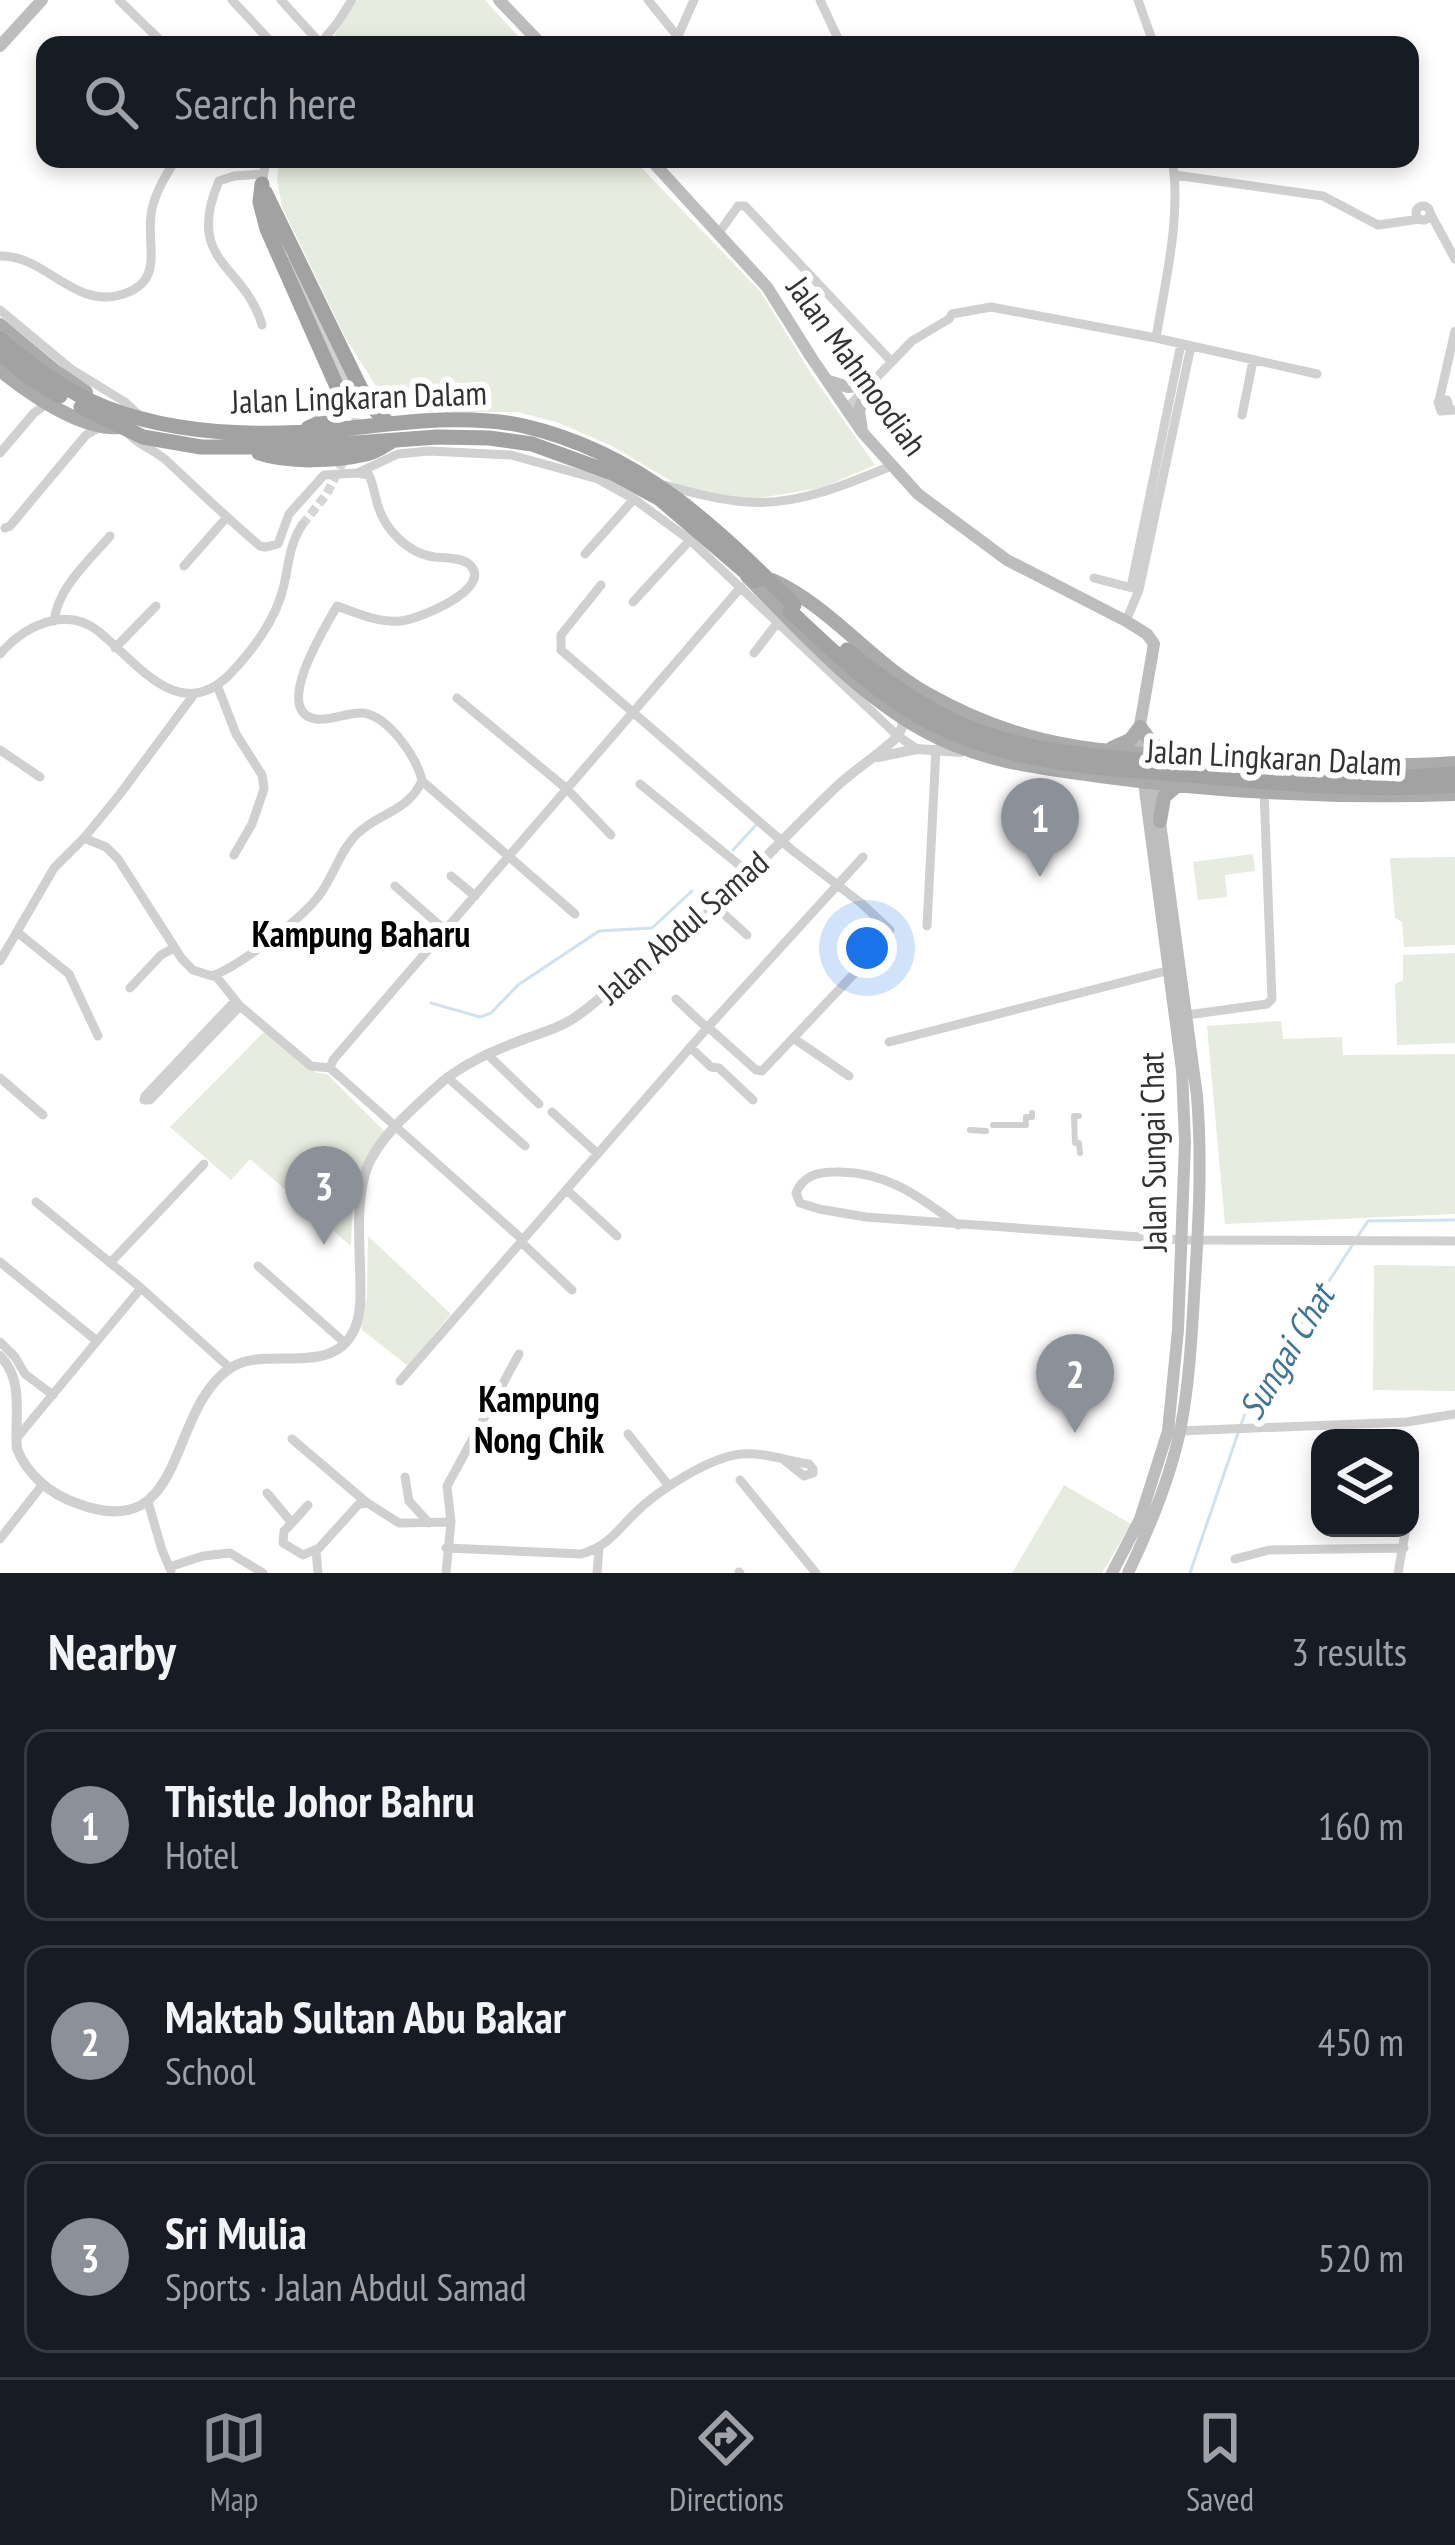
<!DOCTYPE html>
<meta charset="utf-8">
<style>
body{margin:0;font-family:"PT Sans Narrow",sans-serif;background:#242831;color:#f1f3f6}
.controls{position:absolute;right:36px;bottom:36px;display:grid;overflow:hidden;border-radius:24px;box-shadow:0 6px 18px #0003}
.controls button{width:108px;height:108px;display:grid;place-items:center;padding:0;border:0;border-bottom:3px solid #363941;background:#171b24;color:#f1f3f6;font:60px sans-serif}
.you{position:absolute;left:867px;top:948px;width:42px;height:42px;margin:-30px;border:9px solid #fff;border-radius:50%;background:#1a73e8;box-shadow:0 0 0 18px #1a73e833}
.badge{display:grid;place-items:center;width:78px;height:78px;border-radius:50%;background:#8c9099;color:#fff;font-size:39px;font-weight:700}
.pin{position:absolute;translate:-50% -99px;filter:drop-shadow(0 3px 6px #0008)}
.pin::after{content:'';position:absolute;top:63px;width:42px;height:36px;background:inherit;clip-path:polygon(0 0,100% 0,50% 100%)}
.list{margin:0;padding:0;list-style:none}
h2{display:flex;justify-content:space-between;align-items:center;height:156px;margin:0;padding:0 48px;font-size:51px}
h2 small{font-size:39px;font-weight:400;color:#9ea1a6}
.list li{display:grid;grid-template-columns:78px 1fr auto;gap:36px;align-items:center;box-sizing:border-box;height:192px;margin:0 24px 24px;padding:0 24px;border:3px solid #363941;border-radius:24px}
.list b{display:block;font-size:45px;white-space:nowrap}
.list p{margin:0;font-size:39px;white-space:nowrap;color:#9ea1a6}
.list em{font-size:39px;font-style:normal;color:#9ea1a6}
.icon{flex:none;width:66px;height:66px;fill:none;stroke:currentColor;stroke-width:2;stroke-linecap:round;stroke-linejoin:round}
.map{position:relative;flex:none;width:1455px;height:1573px;overflow:hidden}
.search{position:absolute;background:#171b24;box-shadow:0 6px 18px #0003;left:36px;right:36px;top:36px;height:132px;display:flex;align-items:center;gap:30px;box-sizing:border-box;padding:0 42px;border-radius:24px;color:#9ea1a6;font-size:45px}
.sheet{height:804px;background:#171b24}
nav{display:flex;justify-content:space-around;align-items:center;box-sizing:border-box;height:168px;border-top:3px solid #363941;background:#171b24;font-size:33px;color:#9ea1a6}
nav a{display:grid;justify-items:center;gap:6px}
nav .on{color:#8c9099}
.map>svg:first-child{display:block}
.green{fill:#e6ecdf}
.lines{fill:none;stroke-linecap:round;stroke-linejoin:round}
.stream{stroke:#cfe2ee;stroke-width:3}
.minor-tunnel{stroke:#d6d6d6;stroke-width:9;stroke-dasharray:9 4.5;stroke-linecap:butt}
.pedestrian{stroke:#d0d0d0;stroke-width:6}
.minor{stroke:#d0d0d0;stroke-width:9}
.tertiary{stroke:#d0d0d0;stroke-width:10}
.secondary{stroke:#bdbdbd;stroke-width:12}
.primary{stroke:#ababab;stroke-width:14}
.trunk{stroke:#a2a2a2;stroke-width:15}
.trunk-bridge{stroke:#a2a2a2;stroke-width:15}
.labels{text-anchor:middle;stroke-width:12;stroke-linejoin:round;paint-order:stroke}
.street-label{font-size:33px;fill:#333;stroke:#fff}
.neighbourhood-label{font-size:36px;font-weight:bold;fill:#000;stroke:#fff}
.water-label{font-size:36px;font-style:italic;fill:#3f7597;stroke:#fff}
</style>
<div class="map">
<svg width="1455" height="1573" viewBox="0 0 1455 1573">
<rect width="100%" height="100%" fill="#fff"/>
<path class="green" d="M358,0H485L526,45H328Z
M279,159H633L760,291L812,375L875,465L821,488L753,499L707,493L676,484L612,446L559,423L518,412H406L384,399L344,335L282,207L277,179Z
M1253,854L1255,871L1225,875L1227,897L1198,900L1193,862Z
M1455,857V945L1404,947L1402,922L1395,918L1390,858Z
M1455,953V1043L1397,1045L1395,984L1403,980V955Z
M1281,1021L1283,1039L1342,1037L1343,1055L1455,1054V1214L1225,1224L1207,1026Z
M265,1031L317,1073L327,1074L385,1132C354,1174 353,1195 351,1246L250,1159L231,1180L170,1127Z
M368,1236L451,1314L408,1366L361,1329L367,1296Z
M1374,1265L1455,1266V1391L1373,1390Z
M1064,1485L1131,1524L1102,1573H1012Z"/>
<g class="lines">
<path class="stream" d="M733,850L756,825
M431,1003L480,1017L491,1013L518,985L599,931L652,928L692,891
M1358,1236L1368,1221L1455,1220
M1241,1424L1248,1406L1353,1244
M1190,1573L1238,1433"/>
<path class="minor-tunnel" d="M352,392L357,410L355,428
M302,525L326,495L346,456"/>
<path class="pedestrian" d="M1079,1116H1074L1075,1143H1079L1080,1153
M1026,1121V1117H1032V1113
M993,1125H1026
M970,1130L986,1131"/>
<path class="minor" d="M119,0L165,45
M232,0L274,45
M281,0L320,43
M648,0L678,37
M820,0L841,45
M1138,0L1154,45
M320,44L338,22L352,0
M674,45L694,0
M1175,175L1323,196L1378,225L1420,219
M262,185L266,159
M1416 213a7 7 0 1 1 14 0a7 7 0 1 1-14 0Z
M1430,213L1455,259
M718,234L738,206H745L891,361
M0,256C45,255 73,308 120,295C168,282 144,244 152,209C156,191 166,175 176,159
M290,262L352,392
M0,310L71,369L125,402L139,415
M262,325C245,264 184,263 219,181L234,176L263,174
M1156,338C1165,283 1182,214 1172,159
M1439,401L1455,331
M1449,408L1447,400L1438,402L1441,411L1455,410
M846,409L912,341L949,319L952,314L991,307L1156,338L1317,374
M1242,415L1253,361
M128,433C139,446 155,450 167,461C198,490 228,519 260,546L266,547L278,544L289,514L324,475L357,473L398,454L429,451L511,455L598,479L634,499L690,540L898,736L917,749
M0,453L34,413L48,403
M665,485C692,493 719,500 747,502C796,506 848,484 891,466
M5,528L10,526L86,435L100,427
M585,554L634,499
M184,566L227,517
M1094,578L1136,589
M601,585L561,635V650L792,850L861,903L890,930L885,941L762,1071L756,1070L708,1027
M1131,587L1181,344
M633,602L690,540
M54,621C58,587 89,561 110,536
M1126,621L1139,590L1191,346
M115,648L156,606
M754,653L778,622
M0,654C23,627 65,605 98,631C136,661 179,726 230,674C250,653 272,624 281,596C289,572 287,548 302,525
M217,685L236,734L262,775L264,789L252,824L234,855
M457,698L567,789L611,835
M0,750L40,777
M422,781L575,914
M640,784L749,873
M84,838L106,847L118,859L182,959L193,970L212,976C239,966 299,921 318,897C333,878 340,850 358,833C382,811 406,813 422,781C418,758 388,716 363,713C347,712 332,721 316,719C271,712 326,626 337,606C356,613 379,623 400,621C417,620 494,589 470,565C462,557 444,558 434,557C407,553 383,528 377,502C374,492 373,484 369,475L357,473
M451,876L475,896
M395,886L446,931
M715,906L747,935
M927,926L936,749
M17,932L69,974L98,1036
M0,961L54,868L84,838L120,794L195,693
M215,975L240,1006L311,1066L330,1068
M130,988L161,955L174,948
M676,999L707,1028
M235,1001L145,1096L144,1100H150L240,1006
M1187,1015L1267,1004L1272,999L1264,791
M793,1038L849,1076
M889,1042L1170,970
M690,1047L711,1067L719,1068L753,1100
M487,1054L539,1104
M330,1068L333,1060L741,587
M330,1068L523,1240
M447,1077L525,1146
M0,1078L43,1115
M552,1112L598,1154
M567,1190L617,1236
M36,1202L141,1288L230,1368
M958,1225C920,1197 885,1170 835,1172C817,1172 803,1176 796,1193L800,1203L819,1209L866,1217L1182,1240L1455,1241
M521,1242L572,1290
M0,1262L97,1341
M110,1263L204,1164
M258,1266L345,1343
M0,1342L15,1357L25,1374L53,1395
M400,1381L708,1027L863,857
M1180,1431L1407,1422L1455,1414
M628,1434L669,1486
M16,1439L141,1288
M292,1439L366,1502
M405,1477L409,1501L429,1523
M740,1480L816,1573
M267,1493L292,1523L284,1531L283,1543L303,1555L319,1548L358,1505L366,1502L399,1523L451,1522
M148,1502L162,1550L171,1571
M292,1523L308,1505
M0,1539L43,1484
M446,1548L581,1554C608,1546 615,1533 634,1514C657,1491 709,1457 742,1454C763,1452 788,1461 809,1464L813,1469V1473L804,1476L784,1460
M316,1550L318,1573
M1235,1559L1269,1550L1404,1548
M169,1567L203,1556L230,1553L263,1573
M739,1572L740,1573
M446,1573L451,1522L447,1486L519,1354
M597,1573L599,1548
M1398,1573L1406,1528"/>
<path class="tertiary" d="M878,757L917,749L961,752
M0,1356C25,1380 14,1418 17,1449C27,1474 50,1494 76,1503C190,1547 165,1409 232,1367C269,1345 333,1379 355,1328C363,1309 360,1285 360,1265C359,1237 357,1202 365,1174C374,1142 409,1112 433,1090C460,1064 493,1051 527,1038C544,1032 562,1027 577,1016C592,1006 605,993 619,982C644,964 669,948 692,928C742,884 787,834 835,788C855,769 879,755 898,736L903,725L900,715"/>
<path class="secondary" d="M499,0L542,45
M0,46L42,0
M650,159L767,287L811,357L862,432L918,494L1007,560L1126,621L1147,634L1154,644L1138,737L1182,1070L1185,1142L1178,1330L1168,1431L1140,1519L1112,1573
M829,381L848,387L868,385L859,411L862,431
M1128,1573C1150,1527 1171,1477 1181,1426C1190,1378 1192,1329 1195,1280C1199,1218 1202,1158 1197,1096L1154,778"/>
<path class="primary" d="M0,325L55,371L86,392
M0,370C29,393 81,430 119,427
M747,576C802,632 855,692 925,731C979,761 1040,768 1100,776C1217,792 1337,798 1455,794
M772,580C830,606 871,662 926,693C970,718 1022,738 1072,746C1110,753 1151,754 1190,757C1279,765 1366,769 1455,763
M1112,748L1130,740L1140,727L1152,743L1166,753
M1160,821L1164,797L1178,785"/>
<path class="trunk" d="M262,184L260,202L267,229L338,389C335,412 329,420 308,428
M265,192L360,387L373,408L389,424
M0,339C33,366 67,393 107,408C181,436 265,437 342,429C401,423 466,413 524,426C640,453 713,525 794,605
M0,354L30,378L60,396
M81,407L143,437L201,447H301L437,437L489,438L532,444L612,473L660,499L756,581
M259,453C288,463 336,461 366,454C375,452 384,446 392,441"/>
<path class="trunk-bridge" d="M790,611C834,652 879,697 933,724C1015,766 1110,769 1200,776C1284,784 1370,792 1455,785
M847,650C883,679 920,706 963,725C1029,753 1101,757 1172,763C1236,769 1301,776 1366,777
M1408,777L1455,774"/>
</g>
<g class="labels">
<g class="street-label">
<text transform="translate(857 366) rotate(54)" y="12">Jalan Mahmoodiah</text>
<text transform="translate(359 397) rotate(-2)" y="12">Jalan Lingkaran Dalam</text>
<text transform="translate(1274 757) rotate(3)" y="12">Jalan Lingkaran Dalam</text>
<text transform="translate(683 927) rotate(-41)" y="12">Jalan Abdul Samad</text>
<text transform="translate(1153 1152) rotate(-91)" y="12">Jalan Sungai Chat</text>
</g>
<g class="neighbourhood-label">
<text x="361" y="947">Kampung Baharu</text>
<text x="539" y="1412">Kampung<tspan x="539" dy="41">Nong Chik</tspan></text>
</g>
<g class="water-label">
<text transform="translate(1286 1352) rotate(-59)" y="13">Sungai Chat</text>
</g>
</g>
</svg>
<div class="controls">
<button><svg class="icon" aria-label="layers" viewBox="0 0 24 24"><path d="M12 4l9 5-9 5-9-5zM3 14l9 5 9-5"/></svg></button>
</div>
<div class="you"></div>
<div class="pin badge" style="left:1040px;top:877px">1</div>
<div class="pin badge" style="left:1075px;top:1433px">2</div>
<div class="pin badge" style="left:324px;top:1245px">3</div>
<div class="search"><svg class="icon" aria-label="search" viewBox="0 0 24 24"><circle cx="10" cy="10" r="6"/><path d="M15 15l6 6"/></svg>Search here</div>
</div>
<section class="sheet">
<h2>Nearby<small>3 results</small></h2>
<ul class="list">
<li><span class="badge">1</span><div><b>Thistle Johor Bahru</b><p>Hotel</p></div><em>160 m</em></li>
<li><span class="badge">2</span><div><b>Maktab Sultan Abu Bakar</b><p>School</p></div><em>450 m</em></li>
<li><span class="badge">3</span><div><b>Sri Mulia</b><p>Sports · Jalan Abdul Samad</p></div><em>520 m</em></li>
</ul>
</section>
<nav>
<a class="on"><svg class="icon" aria-label="map" viewBox="0 0 24 24"><path d="M3 6l6-2 6 2 6-2v14l-6 2-6-2-6 2zM9 4v14M15 6v14"/></svg>Map</a>
<a><svg class="icon" aria-label="directions" viewBox="0 0 24 24"><path d="M12 3l9 9-9 9-9-9zM9 14v-3h6M13 9l2 2-2 2"/></svg>Directions</a>
<a><svg class="icon" aria-label="saved" viewBox="0 0 24 24"><path d="M7 4h10v16l-5-4-5 4z"/></svg>Saved</a>
</nav>
